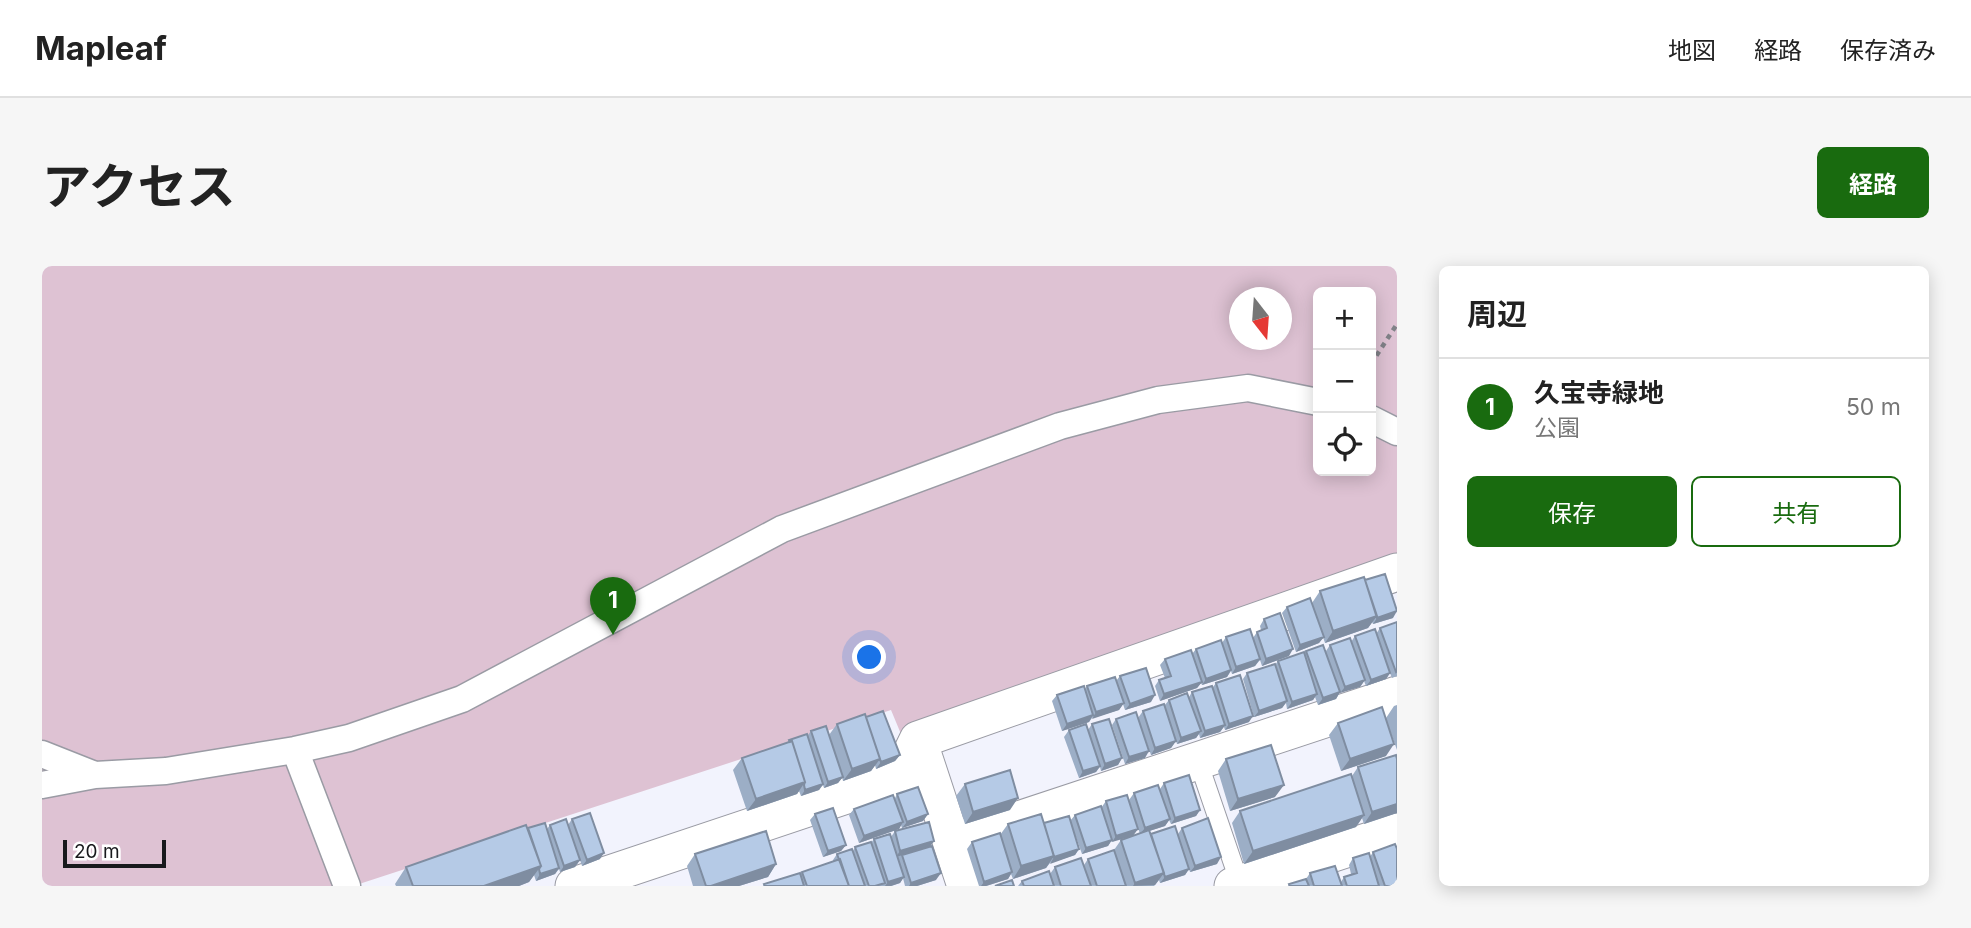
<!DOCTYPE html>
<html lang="ja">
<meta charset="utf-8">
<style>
body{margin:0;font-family:Inter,"Noto Sans JP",sans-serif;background:#f6f6f6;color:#222}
.controls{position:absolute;right:21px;top:21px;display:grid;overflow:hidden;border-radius:10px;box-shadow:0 4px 18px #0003}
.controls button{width:63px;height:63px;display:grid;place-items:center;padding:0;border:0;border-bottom:2px solid #e0e0e0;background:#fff;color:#222;font:35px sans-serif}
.compass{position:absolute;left:1187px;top:21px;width:63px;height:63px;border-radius:50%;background:#fff;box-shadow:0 4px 18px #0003;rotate:163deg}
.scale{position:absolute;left:21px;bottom:18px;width:103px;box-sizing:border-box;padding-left:7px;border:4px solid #18191c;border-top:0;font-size:19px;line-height:24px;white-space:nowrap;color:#18191c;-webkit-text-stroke:5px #fff;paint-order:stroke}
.you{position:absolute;left:828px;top:392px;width:24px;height:24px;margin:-18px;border:5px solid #fff;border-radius:50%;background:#1a73e8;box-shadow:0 0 0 10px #1a73e833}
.badge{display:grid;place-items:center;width:46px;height:46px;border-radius:50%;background:#196b0f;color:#fff;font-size:23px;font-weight:700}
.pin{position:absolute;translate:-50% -58px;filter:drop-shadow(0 2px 4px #0008)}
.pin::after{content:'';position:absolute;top:37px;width:24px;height:21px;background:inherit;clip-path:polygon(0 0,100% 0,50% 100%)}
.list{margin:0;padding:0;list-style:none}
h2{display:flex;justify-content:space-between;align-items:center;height:91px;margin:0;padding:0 28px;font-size:30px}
h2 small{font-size:23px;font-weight:400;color:#767676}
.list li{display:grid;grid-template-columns:46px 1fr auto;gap:21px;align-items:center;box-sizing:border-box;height:98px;padding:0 28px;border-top:2px solid #e0e0e0}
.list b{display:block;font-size:26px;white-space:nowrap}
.list p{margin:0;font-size:23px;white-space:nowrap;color:#767676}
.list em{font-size:23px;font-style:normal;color:#767676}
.actions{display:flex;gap:14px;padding:21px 28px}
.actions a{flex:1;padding:16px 0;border:2px solid #196b0f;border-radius:10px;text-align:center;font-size:24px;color:#196b0f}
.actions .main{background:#196b0f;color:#fff}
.icon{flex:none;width:38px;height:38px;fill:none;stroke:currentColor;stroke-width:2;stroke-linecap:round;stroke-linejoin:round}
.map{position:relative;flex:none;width:1355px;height:620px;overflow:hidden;border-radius:10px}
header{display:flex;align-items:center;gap:42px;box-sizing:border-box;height:98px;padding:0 35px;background:#fff;border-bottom:2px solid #e0e0e0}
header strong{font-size:33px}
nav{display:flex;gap:38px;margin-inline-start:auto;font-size:24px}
.intro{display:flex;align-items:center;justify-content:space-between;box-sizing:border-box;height:168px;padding:0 42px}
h1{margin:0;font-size:49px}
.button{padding:18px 32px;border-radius:10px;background:#196b0f;color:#fff;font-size:24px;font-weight:700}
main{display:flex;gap:42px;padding:0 42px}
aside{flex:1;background:#fff;border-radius:10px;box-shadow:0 4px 18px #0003}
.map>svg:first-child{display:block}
.green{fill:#dec2d3;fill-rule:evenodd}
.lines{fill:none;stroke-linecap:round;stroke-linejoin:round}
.service-casing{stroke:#9a9ba4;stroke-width:20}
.pedestrian-casing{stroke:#9a9ba4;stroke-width:29}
.minor-casing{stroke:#9a9ba4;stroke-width:39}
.path{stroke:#818288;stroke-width:4.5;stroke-dasharray:5 5;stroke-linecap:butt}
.service{stroke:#fff;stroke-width:18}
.pedestrian{stroke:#fff;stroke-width:26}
.minor{stroke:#fff;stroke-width:37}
.wall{fill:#9caec6}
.shaded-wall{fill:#7f8da1}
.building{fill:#b5cae6;stroke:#7f8da1;stroke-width:2}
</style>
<header>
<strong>Mapleaf</strong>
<nav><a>地図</a><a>経路</a><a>保存済み</a></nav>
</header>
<div class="intro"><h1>アクセス</h1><a class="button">経路</a></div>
<main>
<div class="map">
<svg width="1355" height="620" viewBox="0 0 1355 620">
<rect width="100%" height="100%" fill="#f2f3fd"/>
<path class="green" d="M0,0H1355V294L859,468L849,444L311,620H0ZM1276,26H1329V205H1276ZM1198,32H1240V74H1198Z"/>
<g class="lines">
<defs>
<path id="service" d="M1156,495L1198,618"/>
<path id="pedestrian" d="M1329,153L1355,166
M253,484L305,620
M0,488L53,509L124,505L253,484L307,472L420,433L740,263L1018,160L1116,134L1206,122L1276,136
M0,519L53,509"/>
<path id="minor" d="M876,474L924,620
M910,576L1355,429
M532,620L858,511L876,474L1355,306
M1191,620L1355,566"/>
</defs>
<use href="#service" class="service-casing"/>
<use href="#pedestrian" class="pedestrian-casing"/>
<use href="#minor" class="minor-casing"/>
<path class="path" d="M1329,98L1355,58"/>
<use href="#service" class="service"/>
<use href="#pedestrian" class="pedestrian"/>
<use href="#minor" class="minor"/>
</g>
<path class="wall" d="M1323,314L1351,352L1331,358L1330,356L1326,362L1283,377L1281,371L1277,377L1254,386L1240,347L1245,341L1270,337L1278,325Z
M1222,353L1247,390L1220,400L1218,394L1213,400L1190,408L1189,405L1185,411L1160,419L1159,417L1155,422L1118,435L1113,420L1117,414L1123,412L1118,399L1123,393L1150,388L1154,383L1180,377L1184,371L1211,372L1215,366L1219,364L1218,360Z
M1355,356V410L1350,412L1348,407L1344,413L1324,420L1322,415L1318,421L1298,426L1294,433L1276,439L1273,431L1271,434L1245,443L1244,437L1240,442L1212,451L1201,413L1205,407L1233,399L1236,395L1262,388L1264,385H1284L1288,379L1309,376L1313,370L1334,368L1338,362Z
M1078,410L1109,436L1083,444L1081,438L1077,444L1050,452L1047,456L1020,465L1010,435L1015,429L1043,423L1045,420L1074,415Z
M1174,417L1207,456L1183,464L1182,461L1178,466L1158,472L1157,468L1154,472L1135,478L1134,475L1129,482L1109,489L1096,452L1101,445L1122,440L1127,434L1147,431L1150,426L1171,421Z
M1355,439V484L1345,456L1344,490L1299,505L1287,469L1296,457L1344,452L1352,440Z
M824,451L858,489L853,495L834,503L833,499L829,505L801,515L800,511L796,517L782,522L781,519L777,524L759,530L757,525L755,528L705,545L691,504L700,492L745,477L747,474L766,469L769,465L787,469L795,458Z
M1074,453L1103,492L1083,498L1070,459Z
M1050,458L1080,492L1076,499L1059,505L1058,501L1054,506L1037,512L1022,471L1027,464H1046Z
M1184,493L1233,531L1188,545L1176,505Z
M1355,493V547L1322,558L1320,552L1314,561L1202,598L1190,557L1198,545L1310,510L1316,501Z
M1122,517L1158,544L1154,550L1129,558L1127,554L1123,560L1107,565L1109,568H1136L1140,562L1175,598L1148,606L1147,603L1143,609L1118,617L1117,614L1113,619L1112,620H976L980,615L1008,608L1013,601L1042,599L1046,593L1072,584L1079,574L1098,568L1087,534L1092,527L1118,523Z
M923,518L968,544L923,558L914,530Z
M855,528L886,548L881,555L860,562L859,559L857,563L817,577L807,549L812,543L853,532Z
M1064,535L1096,563L1070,576L1069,575L1066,580L1040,588L1030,560L1037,583L1033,589L1008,597L1004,602L971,613L969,608L966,613L944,620H937L925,583L930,576L958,569L966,558L1028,555L1033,549L1059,542Z
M773,548L804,579L799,585L781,591L768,554Z
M530,553L558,593L540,600L534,582L538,594L533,601L518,606L517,603L513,608L494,615L492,609L487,616L477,620H354L353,618L364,601L486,562L505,563L508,559H526Z
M853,565L889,580L894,614L875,620H863L861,612L858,617L849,620H721L722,618L758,609L760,606L791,596V594L795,588L811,585L813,581L829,577L832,573L849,571Z
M1331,586L1355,620H1246L1247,618L1264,613L1268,607L1299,616L1302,611L1309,608L1307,599L1311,592L1328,591Z
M653,588L734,598L726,611L697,620H651L645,600Z"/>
<path class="shaded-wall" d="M1355,345L1351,352L1331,358L1335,352Z
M1335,350L1326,362L1283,377L1291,365Z
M1282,371L1277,377L1254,386L1258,379Z
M1251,383L1247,390L1220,400L1224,393Z
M1218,393L1213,400L1190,408L1194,401Z
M1189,404L1185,411L1160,419L1164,413Z
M1348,407L1344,413L1324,420L1329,414Z
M1323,414L1318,421L1298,427L1303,421Z
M1160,416L1155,422L1118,435L1122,428Z
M1298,426L1294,433L1276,439L1281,432Z
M1275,428L1271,434L1245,443L1250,436Z
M1113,429L1109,436L1083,444L1088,438Z
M1245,435L1240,442L1212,451L1217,445Z
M1082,437L1077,444L1050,453L1054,446Z
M1051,449L1047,456L1020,465L1025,458Z
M1211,450L1207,456L1183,464L1187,458Z
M1183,459L1178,466L1158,472L1163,465Z
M1159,465L1154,472L1135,478L1139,472Z
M1134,475L1129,482L1109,489L1113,482Z
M1352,478L1344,490L1299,505L1308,493Z
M1107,485L1103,492L1083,498L1087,491Z
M858,489L853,495L834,503L839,496Z
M1080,492L1076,499L1059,505L1063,498Z
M838,493L829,505L801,515L810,503Z
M1058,500L1054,506L1037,512L1041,505Z
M801,511L796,517L782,522L786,516Z
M763,516L755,528L705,545L714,533Z
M781,518L777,524L759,530L763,524Z
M1242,519L1233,531L1188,545L1196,533Z
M976,532L968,544L923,558L931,546Z
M1355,538V547L1322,558L1330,546Z
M1158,544L1154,550L1129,558L1133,552Z
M886,548L881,555L860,562L865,556Z
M1322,549L1314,561L1202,598L1211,585Z
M1128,553L1123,560L1098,568L1103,562Z
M861,556L857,563L817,577L822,570Z
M1096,563L1091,570L1070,576L1074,570Z
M1070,574L1066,580L1040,588L1044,582Z
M892,575L888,581L854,591L858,585Z
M804,579L799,585L781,591L786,585Z
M1037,583L1033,589L1008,598L1012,591Z
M562,587L558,593L540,600L545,594Z
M1012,590L1004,602L971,613L979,600Z
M1179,591L1175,598L1148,606L1153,600Z
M538,594L533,601L518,606L522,600Z
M734,598L726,611L697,620H669Z
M499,600L487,616L477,620H442Z
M517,602L513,608L494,615L498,608Z
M1147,603L1143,609L1118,617L1123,611Z
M970,606L966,613L944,620H939L942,616Z
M899,607L894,614L875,620H867L869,617Z
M1122,607L1113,619L1091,620L1093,617Z
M862,611L858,617L849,620H843L846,616Z"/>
<path class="building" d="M1343,308L1355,345L1335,352L1323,314Z
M1322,311L1335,350L1291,365L1278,325Z
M1268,332L1282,371L1258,379L1245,341Z
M1238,347L1251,383L1224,393L1215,366L1225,362L1222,353Z
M1355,356V405L1354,406L1338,362Z
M1208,363L1218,393L1194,401L1184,371Z
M1333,363L1348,407L1329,414L1313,370Z
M1308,372L1323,414L1303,421L1288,379Z
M1179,374L1189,404L1164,413L1154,383Z
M1281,379L1298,426L1281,432L1264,385Z
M1149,384L1160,416L1122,428L1117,414L1129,410L1123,393Z
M1262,386L1275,428L1250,436L1236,395Z
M1233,398L1245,435L1217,445L1205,407Z
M1104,402L1113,429L1088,438L1078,410Z
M1198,409L1211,450L1187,458L1174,417Z
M1073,411L1082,437L1054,446L1045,420Z
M1042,420L1051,449L1025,458L1015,429Z
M1170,420L1183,459L1163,465L1150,426Z
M1145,427L1159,465L1139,472L1127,434Z
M1122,438L1134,475L1113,482L1101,445Z
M1340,441L1352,478L1308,493L1296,457Z
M841,445L858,489L839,496L824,451Z
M1094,446L1107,485L1087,491L1074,453Z
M823,448L838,493L810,503L795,458Z
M1067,453L1080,492L1063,498L1050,458Z
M1044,458L1058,500L1041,505L1027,464Z
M784,460L801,511L786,516L769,465Z
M765,468L781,518L763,524L762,519L763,516L750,475L748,476L747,474Z
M750,475L763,516L714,533L700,492Z
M1229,479L1242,519L1196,533L1184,493Z
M1354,489L1355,493V538L1330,546L1316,501Z
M968,504L976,532L931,546L923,518Z
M1309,508L1322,549L1211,585L1198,545Z
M1147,509L1158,544L1133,552L1122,517Z
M1116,519L1128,553L1103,562L1092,527Z
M876,521L886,548L865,556L855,528Z
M851,529L861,556L822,570L812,543Z
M1085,529L1096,563L1074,570L1064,535Z
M1059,540L1070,574L1044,582L1033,549Z
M791,542L804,579L786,585L773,548Z
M548,547L562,587L545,594L530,553Z
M999,548L1012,590L979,600L966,558Z
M1027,550L1037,583L1012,591L1002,557Z
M1166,552L1179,591L1153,600L1140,562Z
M524,553L538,594L522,600L508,559Z
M887,556L892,575L858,585L853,565Z
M503,557L517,602L498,608L497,603L499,600L486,562Z
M484,559L499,600L442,620H371L364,601Z
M1133,560L1147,603L1123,611L1109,568Z
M1107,564L1122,607L1093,617L1079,574Z
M724,565L734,598L669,620H664L653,588Z
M958,567L970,606L942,616L930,576Z
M848,568L862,611L846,616L832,573Z
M829,576L843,617L833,620H827L813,581Z
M1353,578L1355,583V620H1343L1331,586Z
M890,580L899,607L869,617L860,589Z
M810,583L823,620H807L795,588Z
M1072,584L1084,620H1055L1046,593Z
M1327,587L1337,620H1305L1302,611L1315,607L1311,592Z
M1039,592L1049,620H1019L1013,601Z
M798,593L807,620H765L760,606Z
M1293,600L1300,620H1272L1268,607Z
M1007,605L1012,620H982L980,615Z
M758,607L762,620H723L722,618Z
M1264,613L1267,620H1248L1247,618Z
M970,614L972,620H953Z"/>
</svg>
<div class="controls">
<button>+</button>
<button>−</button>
<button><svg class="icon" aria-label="locate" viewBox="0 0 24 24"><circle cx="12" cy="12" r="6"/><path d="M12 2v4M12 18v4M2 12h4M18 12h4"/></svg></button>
</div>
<svg class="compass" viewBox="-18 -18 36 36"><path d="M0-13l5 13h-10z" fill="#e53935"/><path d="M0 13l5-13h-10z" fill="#767676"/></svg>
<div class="scale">20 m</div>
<div class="you"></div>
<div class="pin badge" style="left:571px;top:369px">1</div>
</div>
<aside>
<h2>周辺<small></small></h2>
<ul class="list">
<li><span class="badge">1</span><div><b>久宝寺緑地</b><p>公園</p></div><em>50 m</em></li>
</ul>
<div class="actions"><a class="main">保存</a><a>共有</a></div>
</aside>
</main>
